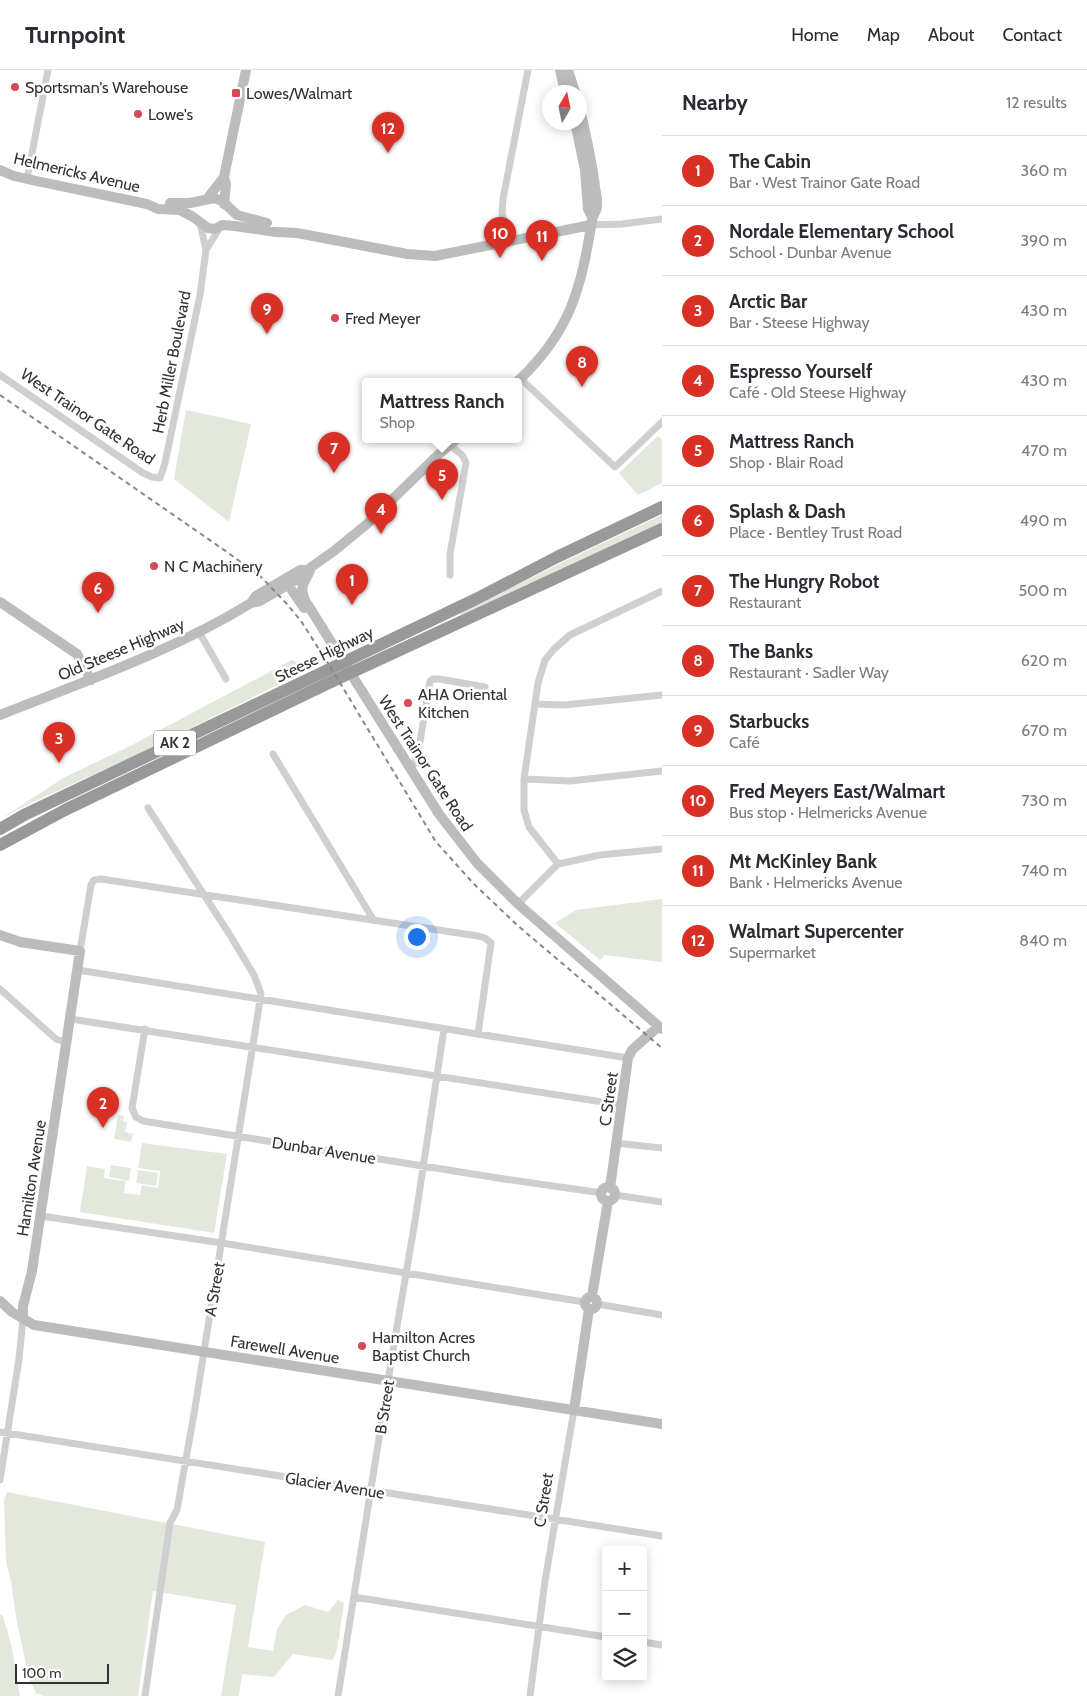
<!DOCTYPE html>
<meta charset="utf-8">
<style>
body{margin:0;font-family:Cabin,sans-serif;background:#f2f2f3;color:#2b2b33}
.controls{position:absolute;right:15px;bottom:15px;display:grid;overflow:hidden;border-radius:5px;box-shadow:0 2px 12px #0003}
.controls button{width:45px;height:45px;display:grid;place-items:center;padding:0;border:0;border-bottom:1px solid #e1e1e2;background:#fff;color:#2b2b33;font:25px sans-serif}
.compass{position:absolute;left:542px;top:15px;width:45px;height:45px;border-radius:50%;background:#fff;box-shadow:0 2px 12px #0003;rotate:9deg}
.scale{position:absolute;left:15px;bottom:12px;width:94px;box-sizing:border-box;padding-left:5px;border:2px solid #323232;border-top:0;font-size:14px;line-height:18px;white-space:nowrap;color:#323232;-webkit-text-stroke:4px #fff;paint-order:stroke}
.you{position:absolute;left:416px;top:866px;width:18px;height:18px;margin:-12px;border:4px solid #fff;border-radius:50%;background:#1a73e8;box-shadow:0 0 0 8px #1a73e833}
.badge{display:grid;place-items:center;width:32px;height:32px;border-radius:50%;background:#d93025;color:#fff;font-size:16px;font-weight:700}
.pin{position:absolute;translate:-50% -41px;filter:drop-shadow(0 1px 2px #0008)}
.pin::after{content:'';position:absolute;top:26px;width:18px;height:15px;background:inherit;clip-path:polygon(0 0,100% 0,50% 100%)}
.popup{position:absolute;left:362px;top:308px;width:160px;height:65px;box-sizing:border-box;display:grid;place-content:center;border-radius:5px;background:#fff;filter:drop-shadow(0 1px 4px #0005);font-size:16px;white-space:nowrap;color:#7c7c81}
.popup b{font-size:19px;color:#2b2b33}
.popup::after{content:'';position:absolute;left:50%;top:100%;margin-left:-10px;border:10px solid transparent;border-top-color:#fff}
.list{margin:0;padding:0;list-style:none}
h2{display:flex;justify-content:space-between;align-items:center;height:65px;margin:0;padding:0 20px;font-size:21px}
h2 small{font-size:16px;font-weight:400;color:#7c7c81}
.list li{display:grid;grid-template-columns:32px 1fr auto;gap:15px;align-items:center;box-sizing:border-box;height:70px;padding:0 20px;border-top:1px solid #e1e1e2}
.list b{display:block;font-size:19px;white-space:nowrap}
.list p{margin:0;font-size:16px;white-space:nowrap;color:#7c7c81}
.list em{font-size:16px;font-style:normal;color:#7c7c81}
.icon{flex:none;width:28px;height:28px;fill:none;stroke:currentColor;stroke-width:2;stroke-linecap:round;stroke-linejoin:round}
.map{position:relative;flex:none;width:662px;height:1626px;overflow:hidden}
header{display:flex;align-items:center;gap:30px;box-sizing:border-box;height:70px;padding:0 25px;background:#fff;border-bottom:1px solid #e1e1e2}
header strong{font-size:24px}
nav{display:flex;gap:28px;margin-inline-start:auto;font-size:18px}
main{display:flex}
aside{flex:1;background:#fff}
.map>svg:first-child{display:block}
.green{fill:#e3e8dd}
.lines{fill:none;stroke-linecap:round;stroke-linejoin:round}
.street{stroke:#cfcfcf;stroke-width:7}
.secondary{stroke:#bcbcbc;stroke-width:10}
.highway{stroke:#999;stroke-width:12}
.rail{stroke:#878787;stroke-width:2;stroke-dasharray:5 4;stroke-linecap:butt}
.poi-dot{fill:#d54956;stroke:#fff;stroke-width:2}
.labels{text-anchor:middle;stroke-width:5;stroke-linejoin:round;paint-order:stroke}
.shield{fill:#fff;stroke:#707070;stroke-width:1}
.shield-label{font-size:15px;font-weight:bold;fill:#323232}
.poi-label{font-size:16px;fill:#323232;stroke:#fff;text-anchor:start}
.street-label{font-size:16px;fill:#323232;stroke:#fff}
</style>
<header>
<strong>Turnpoint</strong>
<nav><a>Home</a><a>Map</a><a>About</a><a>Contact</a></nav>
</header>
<main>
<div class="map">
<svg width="662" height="1626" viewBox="0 0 662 1626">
<rect width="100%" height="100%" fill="#fff"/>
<path class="green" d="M186,340L251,354L229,452L174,409Z
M658,366L662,370V413L638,425L619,403Z
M662,445V453L461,545L460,543L569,489Z
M292,590L303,594L308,600L130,688L31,733L2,748L65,707L130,676Z
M662,829V892L605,885L600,890L555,853L576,840Z
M118,1045L124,1046L123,1051L127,1052L125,1062L133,1064L131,1072L114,1069Z
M142,1073L227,1084L214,1163L80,1142L87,1096L105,1099L104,1108L125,1111L124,1123L140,1125L142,1115L158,1118L160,1101L138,1098Z
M111,1095L131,1098L129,1111L109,1107Z
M138,1100L158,1103L156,1116L136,1113Z
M7,1422L265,1472L248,1577L273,1581L277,1559L286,1545L305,1535L328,1542L338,1530L344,1533L337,1580L333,1590L293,1584L274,1607L242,1604L239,1626H221L236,1535L153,1521L138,1626H44L36,1623L30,1611L17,1553L11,1512L6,1492L4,1430Z
M0,1544L3,1546L12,1578L20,1626H0Z"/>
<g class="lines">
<path class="street" d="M27,109L48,0
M200,153L206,180
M591,155L622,154L662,149
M511,170L502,144L503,129L528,0
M0,305L143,403L152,407L160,408L165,393L200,225L206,180L221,156
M521,309L615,397L662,352
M450,505V484L466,393L462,385L450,375
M199,562L226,609
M535,634L564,635L662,625
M273,684L373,849
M411,700L418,684L430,611L433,609H439L485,617
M524,709L570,711L662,701
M558,794L529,757L524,740V709L538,613L545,590L554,579L570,565L662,521
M518,834L558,794L600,785L662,779
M80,881L91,815L94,810L101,809L478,866L485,868L491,873L478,964
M78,900L628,988
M0,919L56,969L67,973
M71,949L622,1035
M145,959L132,1038L136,1047L143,1051L504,1109L602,1123
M616,1073L662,1078
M615,1125L662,1132
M41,1146L222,1173L584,1232
M597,1234L662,1245
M0,1362L662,1466
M0,1410L19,1289L23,1249
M354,1527L606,1567
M643,1572L662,1575
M145,1626L170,1453L177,1440L195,1338L261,924L254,905L228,862L148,738
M338,1626L393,1280L415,1151L444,959
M530,1626L545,1511L574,1340"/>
<path class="secondary" d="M560,0L565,22
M568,0L575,22
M575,52L585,100L588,139L592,147
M0,100L14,106L27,109L147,134L158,139L180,140L193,147L208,158L215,159L222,155L235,156L276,162L297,163L407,184L435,186L591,155
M207,129L224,107
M170,133H190L214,128L222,131L237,145L267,153
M224,134L226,114L224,107L246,0
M518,311C571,261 581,219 592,150C593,145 597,141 597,136C598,130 596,123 595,117C592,91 586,65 580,39
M311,497C307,513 297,513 306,532L439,744L477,793L518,834L662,959
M289,516L304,538
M0,532L77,584L91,610
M251,533L256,526L300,500H304
M0,645C85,611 173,581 251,533L260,531L303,506L307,500L334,481L367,454L439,384L457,369
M0,865L20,872L80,881L32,1201L23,1236V1249
M601 1124a7 7 0 1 1 14 0a7 7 0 1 1-14 0Z
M610,1118L628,988L632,980L659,956
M592,1226L608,1131
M585 1233a6 6 0 1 1 12 0a6 6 0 1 1-12 0Z
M0,1231L12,1242L34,1255L662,1354
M574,1340L589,1239"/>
<path class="highway" d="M0,759L24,745L476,529L557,487L662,437
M0,775L65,740L337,609L662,459"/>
<path class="rail" d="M0,325L227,482L260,506L287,534L301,551L331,598L436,772L474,814L517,855L662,978"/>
</g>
<g class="poi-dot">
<circle cx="15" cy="17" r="5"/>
<rect x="231" y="18" width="10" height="10" rx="2.5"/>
<circle cx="138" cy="44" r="5"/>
<circle cx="335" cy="248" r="5"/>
<circle cx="154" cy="496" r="5"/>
<circle cx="408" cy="633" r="5"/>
<circle cx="362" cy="1276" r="5"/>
</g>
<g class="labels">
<rect class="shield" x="154" y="660.5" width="42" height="25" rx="4"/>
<g class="shield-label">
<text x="175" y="678">AK 2</text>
</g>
<g class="poi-label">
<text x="25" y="23">Sportsman's Warehouse</text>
<text x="246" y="29">Lowes/Walmart</text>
<text x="148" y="50">Lowe's</text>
<text x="345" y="254">Fred Meyer</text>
<text x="164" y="502">N C Machinery</text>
<text x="418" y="630">AHA Oriental<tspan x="418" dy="18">Kitchen</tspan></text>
<text x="372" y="1273">Hamilton Acres<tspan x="372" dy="18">Baptist Church</tspan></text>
</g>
<g class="street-label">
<text transform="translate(77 102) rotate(13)" y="6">Helmericks Avenue</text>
<text transform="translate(171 292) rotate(-79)" y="6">Herb Miller Boulevard</text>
<text transform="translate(88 346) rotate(34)" y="6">West Trainor Gate Road</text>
<text transform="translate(121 579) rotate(-23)" y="6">Old Steese Highway</text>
<text transform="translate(324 584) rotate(-26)" y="6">Steese Highway</text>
<text transform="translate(426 693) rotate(57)" y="6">West Trainor Gate Road</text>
<text transform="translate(608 1029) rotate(-82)" y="6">C Street</text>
<text transform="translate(324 1080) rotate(9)" y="6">Dunbar Avenue</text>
<text transform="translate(31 1108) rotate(-81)" y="6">Hamilton Avenue</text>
<text transform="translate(214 1219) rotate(-80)" y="6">A Street</text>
<text transform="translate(285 1279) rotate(9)" y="6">Farewell Avenue</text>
<text transform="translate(384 1337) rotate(-81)" y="6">B Street</text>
<text transform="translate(335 1415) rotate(9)" y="6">Glacier Avenue</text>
<text transform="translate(543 1430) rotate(-81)" y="6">C Street</text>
</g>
</g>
</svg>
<div class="controls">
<button>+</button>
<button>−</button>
<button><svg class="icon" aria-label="layers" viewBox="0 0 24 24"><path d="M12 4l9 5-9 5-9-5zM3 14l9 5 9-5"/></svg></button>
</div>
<svg class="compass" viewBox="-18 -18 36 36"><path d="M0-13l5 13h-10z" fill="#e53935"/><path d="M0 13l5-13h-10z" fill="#7c7c81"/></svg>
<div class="scale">100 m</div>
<div class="you"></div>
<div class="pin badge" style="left:352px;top:535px">1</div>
<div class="pin badge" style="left:103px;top:1058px">2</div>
<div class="pin badge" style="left:59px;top:693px">3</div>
<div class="pin badge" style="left:381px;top:464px">4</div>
<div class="pin badge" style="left:442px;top:430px">5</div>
<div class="popup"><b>Mattress Ranch</b>Shop</div>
<div class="pin badge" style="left:98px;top:543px">6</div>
<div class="pin badge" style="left:334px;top:403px">7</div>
<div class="pin badge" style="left:582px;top:317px">8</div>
<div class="pin badge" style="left:267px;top:264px">9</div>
<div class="pin badge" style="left:500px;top:188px">10</div>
<div class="pin badge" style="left:542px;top:191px">11</div>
<div class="pin badge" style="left:388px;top:83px">12</div>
</div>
<aside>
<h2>Nearby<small>12 results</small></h2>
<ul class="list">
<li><span class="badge">1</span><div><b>The Cabin</b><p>Bar · West Trainor Gate Road</p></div><em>360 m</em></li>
<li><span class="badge">2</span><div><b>Nordale Elementary School</b><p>School · Dunbar Avenue</p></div><em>390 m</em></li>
<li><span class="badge">3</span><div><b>Arctic Bar</b><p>Bar · Steese Highway</p></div><em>430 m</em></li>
<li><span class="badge">4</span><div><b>Espresso Yourself</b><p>Café · Old Steese Highway</p></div><em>430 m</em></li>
<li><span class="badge">5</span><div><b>Mattress Ranch</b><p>Shop · Blair Road</p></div><em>470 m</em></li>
<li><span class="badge">6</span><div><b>Splash &amp; Dash</b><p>Place · Bentley Trust Road</p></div><em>490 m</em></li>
<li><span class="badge">7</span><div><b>The Hungry Robot</b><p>Restaurant</p></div><em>500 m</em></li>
<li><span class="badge">8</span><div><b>The Banks</b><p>Restaurant · Sadler Way</p></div><em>620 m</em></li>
<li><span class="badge">9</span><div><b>Starbucks</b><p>Café</p></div><em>670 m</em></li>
<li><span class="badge">10</span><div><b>Fred Meyers East/Walmart</b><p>Bus stop · Helmericks Avenue</p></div><em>730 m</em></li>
<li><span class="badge">11</span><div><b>Mt McKinley Bank</b><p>Bank · Helmericks Avenue</p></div><em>740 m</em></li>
<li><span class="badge">12</span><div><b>Walmart Supercenter</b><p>Supermarket</p></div><em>840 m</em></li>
</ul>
</aside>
</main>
